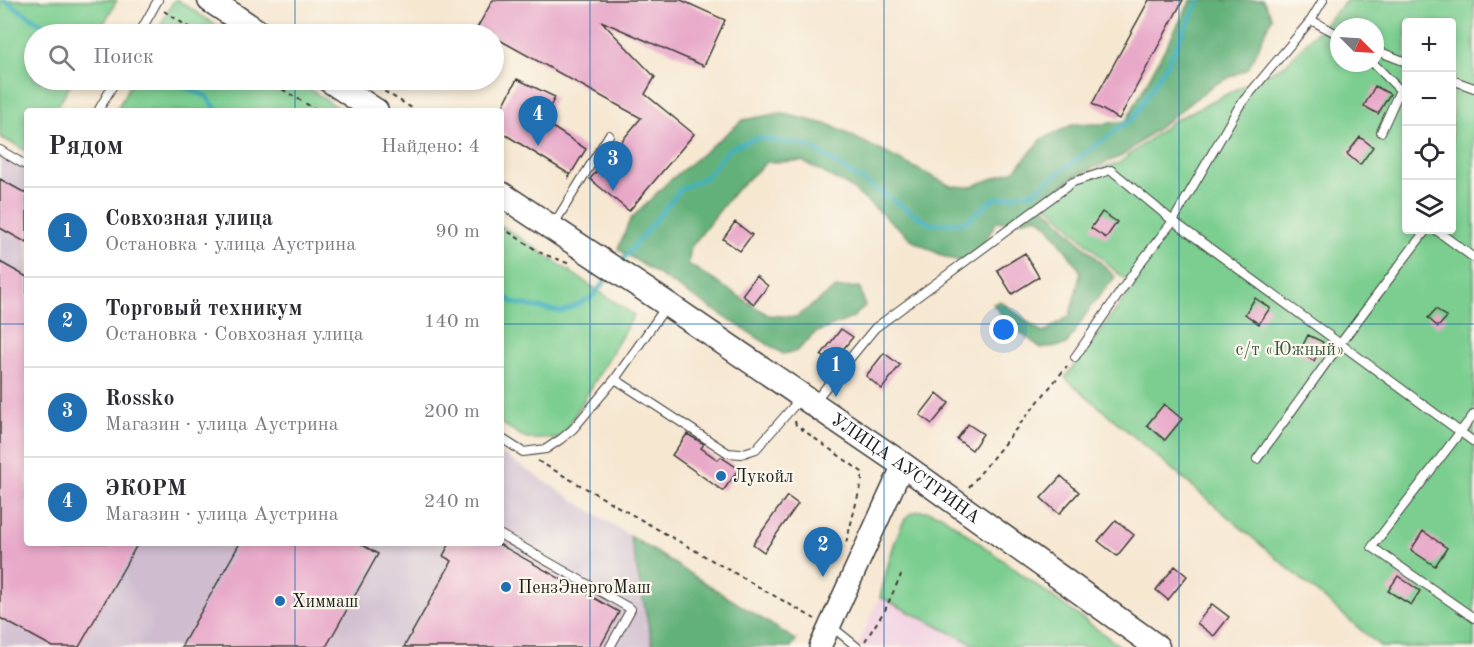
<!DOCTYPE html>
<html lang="ru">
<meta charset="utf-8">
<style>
body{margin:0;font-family:"Old Standard TT",serif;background:#f7f7f7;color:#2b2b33}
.controls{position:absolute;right:18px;top:18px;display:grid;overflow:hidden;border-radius:6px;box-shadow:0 3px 9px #0003}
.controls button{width:54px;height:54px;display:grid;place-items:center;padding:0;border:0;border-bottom:2px solid #e1e1e2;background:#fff;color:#2b2b33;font:30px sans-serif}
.compass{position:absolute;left:1330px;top:18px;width:54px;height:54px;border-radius:50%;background:#fff;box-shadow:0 3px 9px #0003;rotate:114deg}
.you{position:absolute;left:1004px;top:330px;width:21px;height:21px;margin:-15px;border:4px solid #fff;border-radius:50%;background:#1a73e8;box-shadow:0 0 0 9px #1a73e833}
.badge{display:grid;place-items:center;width:39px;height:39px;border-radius:50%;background:#1f6fb2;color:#fff;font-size:20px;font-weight:700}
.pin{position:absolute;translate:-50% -50px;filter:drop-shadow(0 2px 3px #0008)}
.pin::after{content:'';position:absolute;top:32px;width:21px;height:18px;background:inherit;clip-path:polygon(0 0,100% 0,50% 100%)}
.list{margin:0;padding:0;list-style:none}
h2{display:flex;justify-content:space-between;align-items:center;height:78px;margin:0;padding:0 24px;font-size:26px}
h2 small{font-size:20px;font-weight:400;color:#7c7c81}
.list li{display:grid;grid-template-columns:39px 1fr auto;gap:18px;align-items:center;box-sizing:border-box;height:90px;padding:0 24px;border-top:2px solid #e1e1e2}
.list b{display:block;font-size:22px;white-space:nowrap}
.list p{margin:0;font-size:20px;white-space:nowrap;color:#7c7c81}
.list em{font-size:20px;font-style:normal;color:#7c7c81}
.icon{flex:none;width:33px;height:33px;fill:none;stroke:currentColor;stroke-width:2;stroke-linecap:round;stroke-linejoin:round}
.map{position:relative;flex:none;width:1474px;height:647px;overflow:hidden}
.search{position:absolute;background:#fff;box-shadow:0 3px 9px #0003;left:24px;top:24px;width:480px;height:66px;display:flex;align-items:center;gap:15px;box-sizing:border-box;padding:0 21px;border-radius:33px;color:#7c7c81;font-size:22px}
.panel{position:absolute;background:#fff;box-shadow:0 3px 9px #0003;left:24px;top:108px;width:480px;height:438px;border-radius:6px}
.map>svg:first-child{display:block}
.built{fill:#f2cfe1}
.industrial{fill:#cfbdcf}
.green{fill:#7bce90;stroke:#4c7556;stroke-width:1.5;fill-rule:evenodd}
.forest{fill:#64b17a;stroke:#40664b;stroke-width:1.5}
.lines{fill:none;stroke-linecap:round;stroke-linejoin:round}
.stream{stroke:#43b1be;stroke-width:4.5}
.building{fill:#e8a9c9}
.lane-casing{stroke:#3d3a37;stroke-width:10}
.secondary-casing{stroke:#3d3a37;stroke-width:24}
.primary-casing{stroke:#3d3a37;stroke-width:27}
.path{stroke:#3d3a37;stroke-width:2;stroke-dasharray:4.5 4.5;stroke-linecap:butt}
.lane{stroke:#fff;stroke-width:8}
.secondary{stroke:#fff;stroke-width:21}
.primary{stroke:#fff;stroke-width:24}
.grid{fill:none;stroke:#1f6fb2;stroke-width:1.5;stroke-opacity:0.55}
.poi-dot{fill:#1f6fb2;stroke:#fbf7ec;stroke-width:2}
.labels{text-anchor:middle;stroke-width:4.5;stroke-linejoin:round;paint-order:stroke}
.park-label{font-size:18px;fill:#3d5a45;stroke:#fbf7ec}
.street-label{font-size:18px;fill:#1c1c1c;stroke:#fbf7ec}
.poi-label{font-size:18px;fill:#1c1c1c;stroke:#fbf7ec;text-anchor:start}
</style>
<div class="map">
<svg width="1474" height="647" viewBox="0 0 1474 647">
<rect width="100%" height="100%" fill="#fbf7ec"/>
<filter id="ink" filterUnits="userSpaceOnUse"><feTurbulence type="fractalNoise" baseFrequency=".0167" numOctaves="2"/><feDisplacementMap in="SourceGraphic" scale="12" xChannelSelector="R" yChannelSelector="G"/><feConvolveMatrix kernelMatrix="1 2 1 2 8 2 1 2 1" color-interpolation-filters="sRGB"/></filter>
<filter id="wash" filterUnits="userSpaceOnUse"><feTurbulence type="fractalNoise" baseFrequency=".008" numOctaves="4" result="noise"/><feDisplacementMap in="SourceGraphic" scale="24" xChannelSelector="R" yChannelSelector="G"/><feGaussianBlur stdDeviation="1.35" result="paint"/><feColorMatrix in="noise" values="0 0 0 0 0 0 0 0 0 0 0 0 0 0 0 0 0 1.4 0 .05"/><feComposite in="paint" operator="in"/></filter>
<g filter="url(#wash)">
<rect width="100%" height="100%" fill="#f6e7d1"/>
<path class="built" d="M880,597L979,647H857Z"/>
<path class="industrial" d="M0,153L27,168V543H501V453L630,536L653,647H0Z"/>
<path class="green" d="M0,0H117L98,34H34V80H73L55,111H27V151L0,137Z
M174,0H178L229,34H156Z
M1347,0H1474V647H1381L1065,378L1134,286L1115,271L1044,201L1076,176L1119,163L1173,121L1285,65ZM1406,22H1452V230H1406ZM1339,27H1375V63H1339Z
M133,80H296L343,111H116Z
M501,225L634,315L561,439H527L501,423Z
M919,511H927L941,515L1121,647H979L880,597C885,579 896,524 910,514C912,513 918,511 919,511Z"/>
<path class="forest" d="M1191,0H1263L1272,17L1249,68L1212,86L1122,156L1075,175L1040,202L1115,277L1091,306L1066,345L1041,348L1009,324L993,304L1000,301L1043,333L1070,315L1081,272L1050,228L1038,217L1019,221L996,222L984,244L968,263L947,258L915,242L850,187L802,161L767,162L734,192L691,247L688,264L768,315L796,317L836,288L860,287L865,306L852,318L815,333L797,351L783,354L618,249L630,220L668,182L743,120L780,113L830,125L951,186L970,187L1015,170L1042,139L1074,124H1102L1126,121Z
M630,536L796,640L791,647H653Z"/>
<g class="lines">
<path class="stream" d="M4,0L57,34
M166,80L206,96L218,111
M620,263L681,189L706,177L730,148L757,138L809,146L930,224L966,222L993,199L1033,192L1134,117L1167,64L1200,0
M501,294L514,303L562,312L591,298L611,274"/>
</g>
<g id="blocks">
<path class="building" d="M493,0H681L725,20L704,66L601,21L655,77L645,94L694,134L629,211L590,179L641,118L494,37V34H488L477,28Z
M1149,0H1183L1119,119L1092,104Z
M517,79L555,97L543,121L586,149L569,177V174L501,132V110Z
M1375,86L1390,94L1378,114L1364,106Z
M1360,137L1373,147L1360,165L1347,154Z
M0,179L27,194V243L0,228Z
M1102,212L1117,222L1106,238L1091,228Z
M735,222L752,235L740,251L723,239Z
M1025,253L1039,277L1012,294L997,270Z
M0,262L27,277V543H138L79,647H53L0,618Z
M756,276L768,286L754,304L742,295Z
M1255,298L1270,308L1259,324L1245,314Z
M1436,309L1447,317L1438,327L1428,318Z
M841,329L853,337L832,363L821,355Z
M1308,335L1323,342L1314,361L1299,353Z
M884,353L900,365L882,389L866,376Z
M937,393L949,403L932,424L920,415Z
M1164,404L1182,419L1165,440L1147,425Z
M968,424L983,434L972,450L957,439Z
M687,434L704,444L701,448L718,460L721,457L739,469L723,491L672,455Z
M1061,476L1079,492L1059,514L1041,498Z
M787,496L798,504L764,552L753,544Z
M1116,520L1134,535L1117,556L1098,541Z
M1423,531L1447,548L1435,566L1411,550Z
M240,543H359L378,554L326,647H181Z
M450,543H497L619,612L600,647H404L452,561L443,556Z
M1175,566L1187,576L1168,600L1156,590Z
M1398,576L1420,591L1411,605L1388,591Z
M1212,604L1229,617L1214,636L1197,623Z"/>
</g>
</g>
<g filter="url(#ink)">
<use href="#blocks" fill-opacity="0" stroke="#3d3a37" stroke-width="1.5"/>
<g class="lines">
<defs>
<path id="lane" d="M1311,20L1339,35
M139,34L158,0
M1375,50L1406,62
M1373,63L1400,90L1381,132
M1452,80L1474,88
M98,111L116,80
M0,150L27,166
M554,224L609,135
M1436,230L1474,258
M665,308L615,379L728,453L741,454L756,449L800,399
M1075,357L1141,262L1173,221L1240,105L1311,20L1323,0
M814,402L875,328L1073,182L1111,170L1173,221L1474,442
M1474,414L1372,547L1474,618
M501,438L523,452L546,449L561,439L573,429L615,379
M1257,459L1340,344L1426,230
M501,535L631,609L610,647
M831,626L857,647"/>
<path id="secondary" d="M820,647L903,465"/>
<g id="primary">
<path d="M210,0L261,34"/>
<path d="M329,80L376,111"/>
<path id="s1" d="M501,194L667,304L903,465L1157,647"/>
</g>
</defs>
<use href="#lane" class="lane-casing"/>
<use href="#secondary" class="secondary-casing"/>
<use href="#primary" class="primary-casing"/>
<path class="path" d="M164,11L199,34
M267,80L318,111
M369,82L417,111
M501,227L541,253L570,264
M795,421L796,425L862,472V480L845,547
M538,461L815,619
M969,487L1067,366
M865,641L885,610L901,575"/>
<use href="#lane" class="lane"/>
<use href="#secondary" class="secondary"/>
<use href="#primary" class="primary"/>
</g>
</g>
<path class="grid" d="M295,0V34M590,0V647M884,0V647M1179,0V647M295,80V111M0,324H27M501,324H1474M295,543V647"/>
<g class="poi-dot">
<circle cx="721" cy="476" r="6"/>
<circle cx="506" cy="587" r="6"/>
<circle cx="280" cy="601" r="6"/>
</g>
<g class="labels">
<g class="park-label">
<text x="1290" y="355">с/т «Южный»</text>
</g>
<g class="street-label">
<text dy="6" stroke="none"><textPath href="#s1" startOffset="489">УЛИЦА АУСТРИНА</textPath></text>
</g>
<g class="poi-label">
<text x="733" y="482">Лукойл</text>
<text x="518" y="593">ПензЭнергоМаш</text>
<text x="292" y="607">Химмаш</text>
</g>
</g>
</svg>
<div class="controls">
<button>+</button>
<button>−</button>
<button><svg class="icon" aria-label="locate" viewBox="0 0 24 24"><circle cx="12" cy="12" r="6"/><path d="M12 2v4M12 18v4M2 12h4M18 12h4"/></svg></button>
<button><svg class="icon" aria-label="layers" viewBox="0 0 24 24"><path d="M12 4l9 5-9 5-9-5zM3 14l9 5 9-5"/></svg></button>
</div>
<svg class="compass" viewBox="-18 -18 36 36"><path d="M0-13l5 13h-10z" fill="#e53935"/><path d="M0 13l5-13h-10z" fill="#7c7c81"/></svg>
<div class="you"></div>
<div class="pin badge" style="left:836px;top:397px">1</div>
<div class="pin badge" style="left:823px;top:577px">2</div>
<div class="pin badge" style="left:613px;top:191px">3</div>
<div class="pin badge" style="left:538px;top:146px">4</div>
<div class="search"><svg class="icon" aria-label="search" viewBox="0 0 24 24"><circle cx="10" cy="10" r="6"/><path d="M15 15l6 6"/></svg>Поиск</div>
<section class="panel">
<h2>Рядом<small>Найдено: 4</small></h2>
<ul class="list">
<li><span class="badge">1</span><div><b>Совхозная улица</b><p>Остановка · улица Аустрина</p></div><em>90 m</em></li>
<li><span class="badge">2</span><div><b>Торговый техникум</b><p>Остановка · Совхозная улица</p></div><em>140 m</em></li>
<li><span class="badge">3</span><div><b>Rossko</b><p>Магазин · улица Аустрина</p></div><em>200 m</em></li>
<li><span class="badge">4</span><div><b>ЭКОРМ</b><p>Магазин · улица Аустрина</p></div><em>240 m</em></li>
</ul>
</section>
</div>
